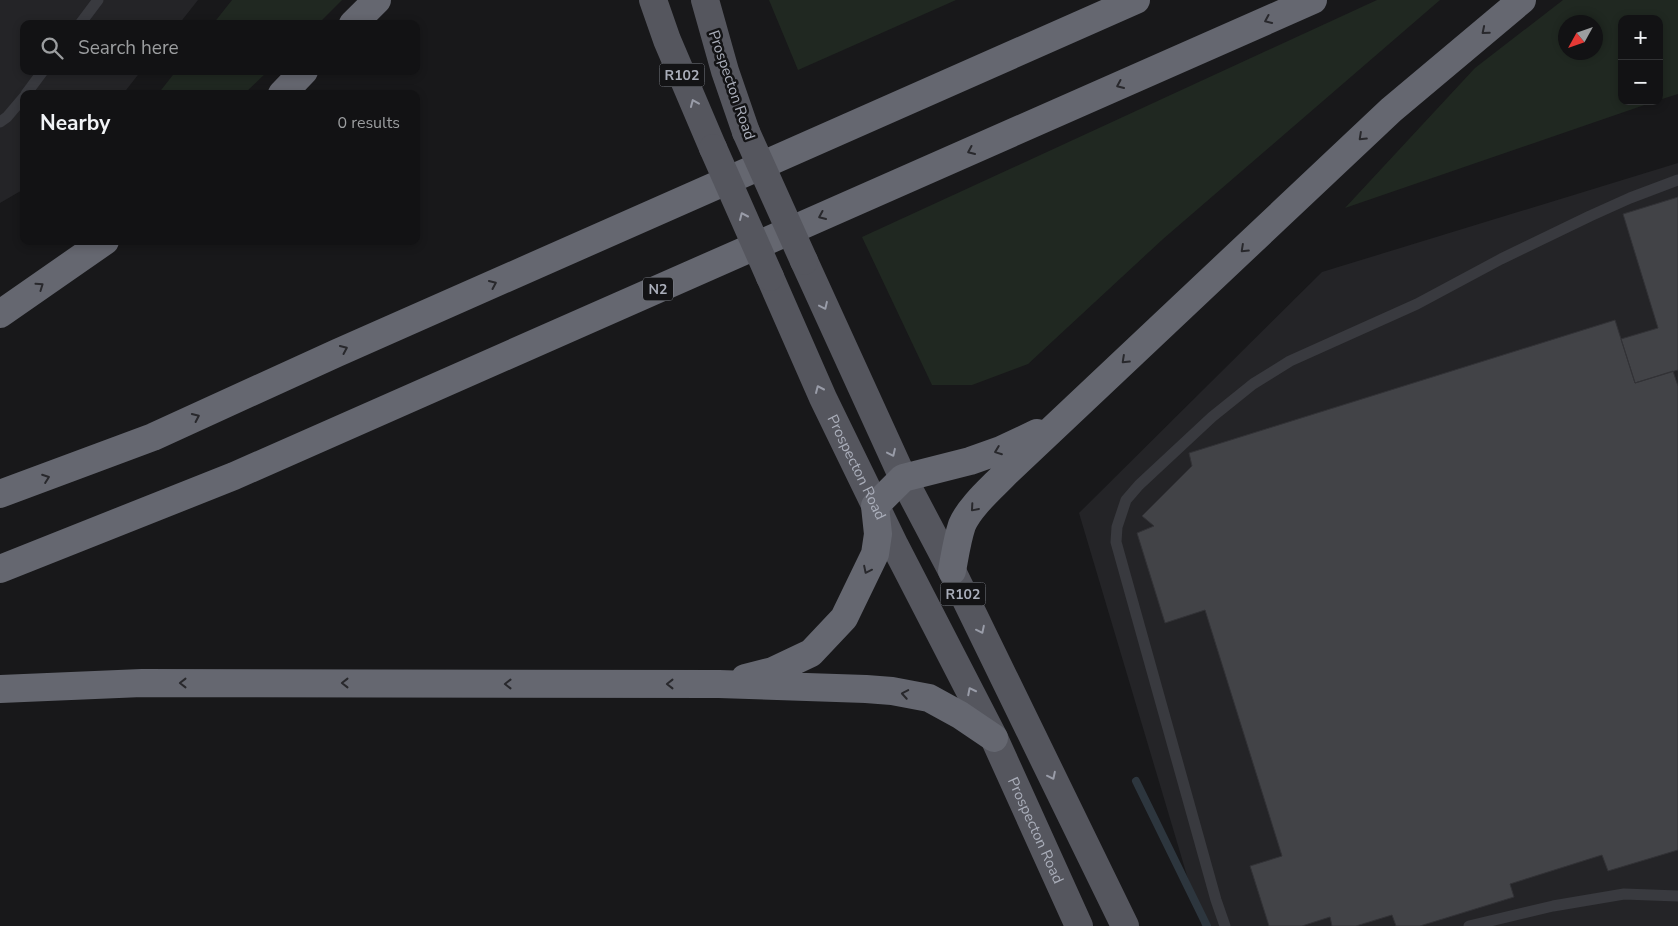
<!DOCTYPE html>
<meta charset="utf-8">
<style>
body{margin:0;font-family:"Nunito Sans",sans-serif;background:#1b1b1d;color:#f1f3f6}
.controls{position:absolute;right:15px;top:15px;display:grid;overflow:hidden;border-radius:10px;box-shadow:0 2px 8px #0003}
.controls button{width:45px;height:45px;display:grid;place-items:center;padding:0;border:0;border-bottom:1px solid #313234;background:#121214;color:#f1f3f6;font:25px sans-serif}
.compass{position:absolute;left:1558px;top:15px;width:45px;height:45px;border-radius:50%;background:#121214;box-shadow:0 2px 8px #0003;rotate:230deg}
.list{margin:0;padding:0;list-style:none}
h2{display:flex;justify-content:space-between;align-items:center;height:65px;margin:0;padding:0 20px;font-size:21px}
h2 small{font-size:16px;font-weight:400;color:#9c9ea0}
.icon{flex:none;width:28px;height:28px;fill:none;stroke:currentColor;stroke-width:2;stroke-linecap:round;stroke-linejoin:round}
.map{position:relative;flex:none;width:1678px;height:926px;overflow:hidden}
.search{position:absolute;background:#121214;box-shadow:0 2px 8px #0003;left:20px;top:20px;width:400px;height:55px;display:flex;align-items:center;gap:12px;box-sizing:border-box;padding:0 18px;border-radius:10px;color:#9c9ea0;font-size:19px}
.panel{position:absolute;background:#121214;box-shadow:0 2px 8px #0003;left:20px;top:90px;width:400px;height:155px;border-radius:10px}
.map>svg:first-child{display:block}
.built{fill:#242427}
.green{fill:#202821;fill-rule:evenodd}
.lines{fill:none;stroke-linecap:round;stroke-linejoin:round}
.stream{stroke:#2d363e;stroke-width:8}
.building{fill:#424347;stroke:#323236}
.service{stroke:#393a3f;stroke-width:11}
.primary{stroke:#55565e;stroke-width:28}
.motorway{stroke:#656770;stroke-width:28}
.primary-bridge{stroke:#55565e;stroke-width:28}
.oneway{stroke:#28282c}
.oneway2{stroke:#999ca8}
.labels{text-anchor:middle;stroke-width:5;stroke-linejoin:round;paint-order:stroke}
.shield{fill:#131315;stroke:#7d8088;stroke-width:1}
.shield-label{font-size:14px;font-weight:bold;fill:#aaaeba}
.street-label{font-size:15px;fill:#aaaeba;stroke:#131315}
</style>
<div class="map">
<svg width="1678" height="926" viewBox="0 0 1678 926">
<rect width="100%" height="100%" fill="#18181a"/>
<path class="built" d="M0,0H198L179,24H24V71H141L123,94H24V189L0,203Z
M1678,163V926H1202L1079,513L1322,272Z"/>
<path class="green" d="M232,0H342L318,24H213Z
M769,0H956L798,70Z
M1377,0H1440L1163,239L1028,364L972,385H932L862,237Z
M1563,0H1678V94L1659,100V19H1622V101H1656L1345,208L1475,68ZM1566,22H1596V52H1566Z
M176,71H268L244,94H158Z"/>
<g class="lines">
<path class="stream" d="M1136,781L1207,926"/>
</g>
<path class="building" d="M1678,197V370L1635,383L1621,339L1658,328L1623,214Z
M1615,320L1635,383L1673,371L1678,386V850L1608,871L1602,855L1510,884L1514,897L1420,926H1396L1392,915L1356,926H1332L1330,917L1302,926H1269L1250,866L1282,856L1205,610L1165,623L1137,533L1154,526L1142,516L1192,466L1189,453Z"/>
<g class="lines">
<path class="service" d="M80,24L98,0
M26,94L43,71
M0,122L7,117L24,97
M1225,926L1216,900L1116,542L1117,527L1126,500L1139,485L1212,417L1253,384L1290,361L1417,304L1501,259L1590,216L1630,198L1678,180
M1469,926L1553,906L1624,894L1678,896"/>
<g class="primary">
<path d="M653,0L667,40L713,148"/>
<path d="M705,0L725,71L746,132"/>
<path d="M804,261L903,478L952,571L1125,926"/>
<path id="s1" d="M770,277L823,398L895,546L994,738L1079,926"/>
</g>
<path class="motorway" d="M353,24L377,0
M282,94L304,71
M0,314L105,241
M0,494L153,437L337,353L1136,0
M0,569L234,476L1313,0
M952,571C955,555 957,540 962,525C970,506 993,487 1007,472L1391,110L1522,0
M745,678L773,671L811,653L844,618L875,554L878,534L875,506L903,478L970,461L1001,450L1037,433
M0,689L142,683L719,684L866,689L892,691L929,698L960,715L994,738"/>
<path class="primary-bridge" d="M746,132L804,261
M713,148L770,277"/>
</g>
<defs><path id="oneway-chevron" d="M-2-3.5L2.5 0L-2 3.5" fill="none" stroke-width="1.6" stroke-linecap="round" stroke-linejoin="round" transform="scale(1.25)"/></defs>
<g class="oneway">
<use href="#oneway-chevron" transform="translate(1268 20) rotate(156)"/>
<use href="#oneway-chevron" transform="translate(1485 31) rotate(140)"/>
<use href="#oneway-chevron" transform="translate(1120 85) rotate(156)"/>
<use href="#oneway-chevron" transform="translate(1362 137) rotate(137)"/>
<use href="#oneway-chevron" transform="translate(971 151) rotate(156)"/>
<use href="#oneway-chevron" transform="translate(822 216) rotate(156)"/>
<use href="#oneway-chevron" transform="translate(1244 249) rotate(137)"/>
<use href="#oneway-chevron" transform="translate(493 284) rotate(-24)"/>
<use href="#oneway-chevron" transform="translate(40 286) rotate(-35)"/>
<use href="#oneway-chevron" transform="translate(344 349) rotate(-24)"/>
<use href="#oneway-chevron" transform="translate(1125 360) rotate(137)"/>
<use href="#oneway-chevron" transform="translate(196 417) rotate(-25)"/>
<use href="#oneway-chevron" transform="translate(998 451) rotate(159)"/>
<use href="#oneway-chevron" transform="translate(46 478) rotate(-20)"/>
<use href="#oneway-chevron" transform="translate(974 508) rotate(131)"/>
<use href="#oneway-chevron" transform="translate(867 570) rotate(116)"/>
<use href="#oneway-chevron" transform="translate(183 683) rotate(-180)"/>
<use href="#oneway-chevron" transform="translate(345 683) rotate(-180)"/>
<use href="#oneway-chevron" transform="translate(508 684) rotate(-180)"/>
<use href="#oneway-chevron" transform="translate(670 684) rotate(-180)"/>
<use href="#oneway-chevron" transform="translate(905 694) rotate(-170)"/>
</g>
<g class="oneway2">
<use href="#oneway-chevron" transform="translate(694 103) rotate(-113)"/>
<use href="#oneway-chevron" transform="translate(743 216) rotate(-114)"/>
<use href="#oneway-chevron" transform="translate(824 306) rotate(65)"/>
<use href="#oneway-chevron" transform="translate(819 389) rotate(-114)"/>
<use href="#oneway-chevron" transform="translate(892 453) rotate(65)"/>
<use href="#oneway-chevron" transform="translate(981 630) rotate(64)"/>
<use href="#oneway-chevron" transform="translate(971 691) rotate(-117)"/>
<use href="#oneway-chevron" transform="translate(1052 776) rotate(64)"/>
</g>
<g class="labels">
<g class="shield">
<rect x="659.5" y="63.5" width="45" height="23" rx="4"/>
<rect x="643" y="277.5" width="30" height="23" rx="4"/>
<rect x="940.5" y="582.5" width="45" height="23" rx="4"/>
</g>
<g class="shield-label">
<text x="682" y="80">R102</text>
<text x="658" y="294">N2</text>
<text x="963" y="599">R102</text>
</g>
<g class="street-label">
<text transform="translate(732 85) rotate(71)" y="5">Prospecton Road</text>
<text dy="5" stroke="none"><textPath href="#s1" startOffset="209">Prospecton Road</textPath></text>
<text dy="5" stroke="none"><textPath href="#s1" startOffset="614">Prospecton Road</textPath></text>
</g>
</g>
</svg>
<div class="controls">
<button>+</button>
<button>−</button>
</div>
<svg class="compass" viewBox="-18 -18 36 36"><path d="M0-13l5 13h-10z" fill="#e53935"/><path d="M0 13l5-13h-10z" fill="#9c9ea0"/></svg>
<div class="search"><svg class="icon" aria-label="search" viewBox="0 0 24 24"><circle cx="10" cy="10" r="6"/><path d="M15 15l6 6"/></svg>Search here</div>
<section class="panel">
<h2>Nearby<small>0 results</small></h2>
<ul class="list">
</ul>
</section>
</div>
